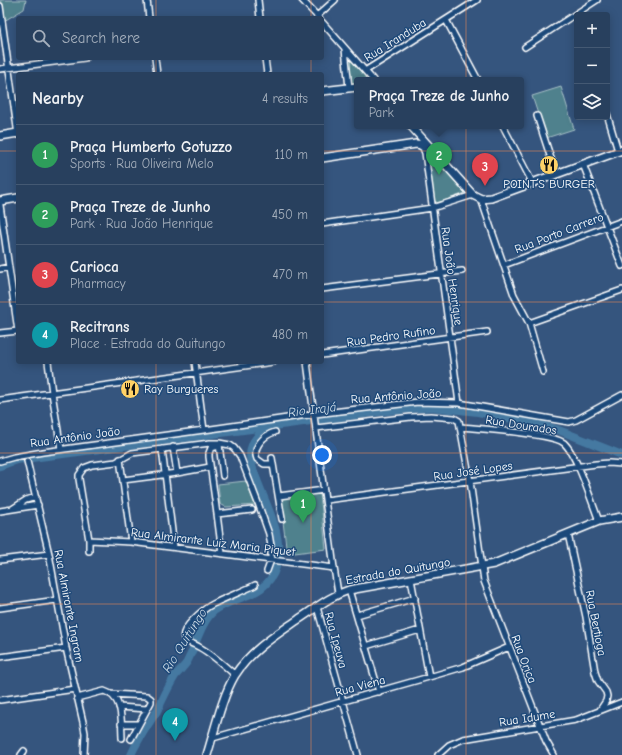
<!DOCTYPE html>
<meta charset="utf-8">
<style>
body{margin:0;font-family:"Comic Neue",sans-serif;background:#304764;color:#f1f3f6}
.controls{position:absolute;right:12px;top:12px;display:grid;overflow:hidden;border-radius:4px;box-shadow:0 2px 10px #0003}
.controls button{width:36px;height:36px;display:grid;place-items:center;padding:0;border:0;border-bottom:1px solid #445973;background:#28405e;color:#f1f3f6;font:20px sans-serif}
.you{position:absolute;left:322px;top:455px;width:14px;height:14px;margin:-10px;border:3px solid #fff;border-radius:50%;background:#1a73e8;box-shadow:0 0 0 6px #1a73e833}
.badge{display:grid;place-items:center;width:26px;height:26px;border-radius:50%;background:#8c9099;color:#fff;font-size:13px;font-weight:700}
.pin{position:absolute;translate:-50% -33px;filter:drop-shadow(0 1px 2px #0008)}
.pin::after{content:'';position:absolute;top:21px;width:14px;height:12px;background:inherit;clip-path:polygon(0 0,100% 0,50% 100%)}
.popup{position:absolute;left:354px;top:77px;width:170px;height:52px;box-sizing:border-box;display:grid;place-content:center;border-radius:4px;background:#28405e;filter:drop-shadow(0 1px 3px #0005);font-size:13px;white-space:nowrap;color:#a5afbc}
.popup b{font-size:15px;color:#f1f3f6}
.popup::after{content:'';position:absolute;left:50%;top:100%;margin-left:-8px;border:8px solid transparent;border-top-color:#28405e}
.list{margin:0;padding:0;list-style:none}
h2{display:flex;justify-content:space-between;align-items:center;height:52px;margin:0;padding:0 16px;font-size:17px}
h2 small{font-size:13px;font-weight:400;color:#a5afbc}
.list li{display:grid;grid-template-columns:26px 1fr auto;gap:12px;align-items:center;box-sizing:border-box;height:60px;padding:0 16px;border-top:1px solid #445973}
.list b{display:block;font-size:15px;white-space:nowrap}
.list p{margin:0;font-size:13px;white-space:nowrap;color:#a5afbc}
.list em{font-size:13px;font-style:normal;color:#a5afbc}
.icon{flex:none;width:22px;height:22px;fill:none;stroke:currentColor;stroke-width:2;stroke-linecap:round;stroke-linejoin:round}
.map{position:relative;flex:none;width:622px;height:755px;overflow:hidden}
.search{position:absolute;background:#28405e;box-shadow:0 2px 10px #0003;left:16px;top:16px;width:308px;height:44px;display:flex;align-items:center;gap:10px;box-sizing:border-box;padding:0 14px;border-radius:4px;color:#a5afbc;font-size:15px}
.panel{position:absolute;background:#28405e;box-shadow:0 2px 10px #0003;left:16px;top:72px;width:308px;height:292px;border-radius:4px}
.map>svg:first-child{display:block}
.green{fill:#4f818d;stroke:#a7c0c6}
.lines{fill:none;stroke-linecap:round;stroke-linejoin:round}
.river{stroke:#4479a1;stroke-width:8}
.street-casing{stroke:#fff;stroke-width:8}
.secondary-casing{stroke:#fff;stroke-width:10}
.street{stroke:#1f4a7a;stroke-width:5}
.secondary{stroke:#1f4a7a;stroke-width:7}
.grid{fill:none;stroke:#ef8b55;stroke-width:1;stroke-opacity:0.55}
.labels{text-anchor:middle;stroke-width:3;stroke-linejoin:round;paint-order:stroke}
.street-label{font-size:12px;fill:#fff;stroke:#1f4a7a}
.poi-label{font-size:12px;fill:#fff;stroke:#1f4a7a}
.water-label{font-size:13px;font-style:italic;fill:#d0dee8;stroke:#1f4a7a}
</style>
<div class="map">
<svg width="622" height="755" viewBox="0 0 622 755">
<rect width="100%" height="100%" fill="#35557e"/>
<filter id="ink" filterUnits="userSpaceOnUse"><feTurbulence type="fractalNoise" baseFrequency=".025" numOctaves="2"/><feDisplacementMap in="SourceGraphic" scale="8" xChannelSelector="R" yChannelSelector="G"/><feConvolveMatrix kernelMatrix="1 2 1 2 8 2 1 2 1" color-interpolation-filters="sRGB"/></filter>
<g filter="url(#ink)">
<path class="green" d="M0,0H26L24,9L4,21Z
M347,56L365,76L366,80H357V83L351,84Z
M561,87L574,129L546,138L532,96Z
M430,154L465,193L438,203L433,200L427,155Z
M246,481L255,505L226,507L220,504L218,484Z
M320,493L326,549L287,554L280,497Z"/>
<g class="lines">
<path class="river" d="M0,466L16,460L63,454L386,411L432,407L478,412L502,417L535,423L556,429L622,455
M131,755C138,739 148,725 157,711C163,699 168,687 175,676C179,671 184,667 187,662C196,646 200,623 214,611C234,595 267,598 276,567C285,538 267,507 257,480C253,468 247,457 252,445C255,437 262,432 267,427"/>
<defs>
<path id="street" d="M147,0L149,18
M258,0L260,18
M302,0L319,18
M0,6L18,135
M317,16L335,0
M446,20L478,80
M322,22L373,80
M525,47L597,0
M345,49L349,88
M155,58L157,74
M265,58L267,74
M0,69L85,58
M365,71L477,0
M607,114L618,151
M537,116L556,174
M503,126L532,182
M419,145L423,148L425,153L459,403
M583,164L622,266
M481,199L514,295L529,323L543,372
M0,205L18,331
M322,224L432,208L473,195
M504,265L622,221
M0,269L9,267
M322,289L462,271
M529,323L622,290
M0,333L18,331
M322,355L487,332
M48,362L52,393L61,449
M195,362L204,430
M307,362L334,568L338,593
M0,400L273,362
M461,427C480,429 551,433 564,443C577,455 592,503 599,521
M316,428L411,417L431,416L454,418L459,421L470,481L484,581L546,741L554,755
M219,444L223,476
M219,446L211,448L209,453V457L217,514L222,553
M173,447L177,473
M162,449L174,547
M272,458L273,464H264L257,459C252,447 264,435 275,432
M120,459L131,542
M0,461L14,457L43,452L204,430L315,414L418,402L459,403L569,422L576,420L622,395
M27,461L49,554L66,648L83,722L85,733L84,755
M273,464L282,519
M123,480L177,473L210,467
M279,496L324,490
M326,500L596,464L609,463L622,464
M12,509L26,500L36,497
M0,511L38,505
M217,514L252,510
M568,534L586,617L595,672L598,681L606,692L607,696L606,701L600,710
M89,540L131,542L334,568
M89,551V540L79,479V475L84,468L92,465L116,462L132,453L210,443H219L230,445L234,448L240,456L258,503L269,534L271,546V560L267,571
M0,560L49,554
M411,579L429,677
M349,590L379,692
M317,607L358,755
M0,608L57,600
M357,615L415,598
M366,646L420,630
M0,657L66,648
M235,675C224,665 212,654 199,647C194,644 189,643 185,640C177,630 205,608 213,604C227,597 241,592 255,585
M110,694L147,696L151,699V702L131,739
M77,698L104,691C124,697 121,721 122,738
M0,700L75,689
M119,707L147,709
M121,724H139
M213,738L429,677L463,667L509,647
M21,755L24,751
M438,755L449,745L463,739L576,720L622,702"/>
<path id="secondary" d="M322,91L357,87
M411,126L473,195L481,199L491,198L622,150
M0,136L18,133
M322,158L416,144L428,146
M0,201L18,198
M207,755C215,729 222,697 235,675C251,650 276,635 299,619C316,608 330,596 349,590L494,564L599,521L622,517"/>
</defs>
<use href="#street" class="street-casing"/>
<use href="#secondary" class="secondary-casing"/>
<use href="#street" class="street"/>
<use href="#secondary" class="secondary"/>
</g>
</g>
<path class="grid" d="M156,0V18M311,0V18M466,0V755M156,58V74M311,58V74M0,151H18M322,151H622M0,302H18M322,302H622M156,362V755M311,362V755M0,453H622M0,604H622"/>
<defs>
<symbol id="restaurant-disc" viewBox="-11 -11 22 22"><circle r="9.5" fill="#ffd166" stroke="#1f4a7a"/><path d="M-5-6h1v4h1v-4h1v4h1v-4h1v5L-1.5 .5V6h-2V.5L-5-1ZM5-6V6H3V1.5H1.5Q1.5-4 5-6Z" fill="#111"/></symbol>
</defs>
<g fill-rule="evenodd">
<use href="#restaurant-disc" x="538" y="154" width="22" height="22"/>
<use href="#restaurant-disc" x="119" y="378" width="22" height="22"/>
</g>
<g class="labels">
<g class="street-label">
<text transform="translate(395 40) rotate(-32)" y="4">Rua Iranduba</text>
<text transform="translate(559 233) rotate(-21)" y="4">Rua Porto Carrero</text>
<text transform="translate(452 276) rotate(82)" y="4">Rua João Henrique</text>
<text transform="translate(391 336) rotate(-8)" y="4">Rua Pedro Rufino</text>
<text transform="translate(396 396) rotate(-4)" y="4">Rua Antônio João</text>
<text transform="translate(521 425) rotate(9)" y="4">Rua Dourados</text>
<text transform="translate(75 437) rotate(-8)" y="4">Rua Antônio João</text>
<text transform="translate(473 471) rotate(-8)" y="4">Rua José Lopes</text>
<text transform="translate(213 542) rotate(7)" y="4">Rua Almirante Luiz Maria Piquet</text>
<text transform="translate(398 571) rotate(-10)" y="4">Estrada do Quitungo</text>
<text transform="translate(69 606) rotate(79)" y="4">Rua Almirante Ingram</text>
<text transform="translate(596 623) rotate(79)" y="4">Rua Bertioga</text>
<text transform="translate(336 640) rotate(75)" y="4">Rua Ipeuva</text>
<text transform="translate(524 659) rotate(69)" y="4">Rua Orica</text>
<text transform="translate(360 686) rotate(-15)" y="4">Rua Viena</text>
<text transform="translate(527 718) rotate(-9)" y="4">Rua Idume</text>
</g>
<g class="poi-label">
<text x="549" y="188">POINT´S BURGER</text>
<text x="144" y="393" text-anchor="start">Ray Burgueres</text>
</g>
<g class="water-label">
<text transform="translate(312 409) rotate(-7)" y="5">Rio Irajá</text>
<text transform="translate(184 640) rotate(-58)" y="5">Rio Quitungo</text>
</g>
</g>
</svg>
<div class="controls">
<button>+</button>
<button>−</button>
<button><svg class="icon" aria-label="layers" viewBox="0 0 24 24"><path d="M12 4l9 5-9 5-9-5zM3 14l9 5 9-5"/></svg></button>
</div>
<div class="you"></div>
<div class="pin badge" style="left:303px;top:523px;background:#2e9e5b">1</div>
<div class="pin badge" style="left:439px;top:175px;background:#2e9e5b">2</div>
<div class="popup"><b>Praça Treze de Junho</b>Park</div>
<div class="pin badge" style="left:485px;top:186px;background:#e0444e">3</div>
<div class="pin badge" style="left:175px;top:741px;background:#0f9aa8">4</div>
<div class="search"><svg class="icon" aria-label="search" viewBox="0 0 24 24"><circle cx="10" cy="10" r="6"/><path d="M15 15l6 6"/></svg>Search here</div>
<section class="panel">
<h2>Nearby<small>4 results</small></h2>
<ul class="list">
<li><span class="badge" style="background:#2e9e5b">1</span><div><b>Praça Humberto Gotuzzo</b><p>Sports · Rua Oliveira Melo</p></div><em>110 m</em></li>
<li><span class="badge" style="background:#2e9e5b">2</span><div><b>Praça Treze de Junho</b><p>Park · Rua João Henrique</p></div><em>450 m</em></li>
<li><span class="badge" style="background:#e0444e">3</span><div><b>Carioca</b><p>Pharmacy</p></div><em>470 m</em></li>
<li><span class="badge" style="background:#0f9aa8">4</span><div><b>Recitrans</b><p>Place · Estrada do Quitungo</p></div><em>480 m</em></li>
</ul>
</section>
</div>
